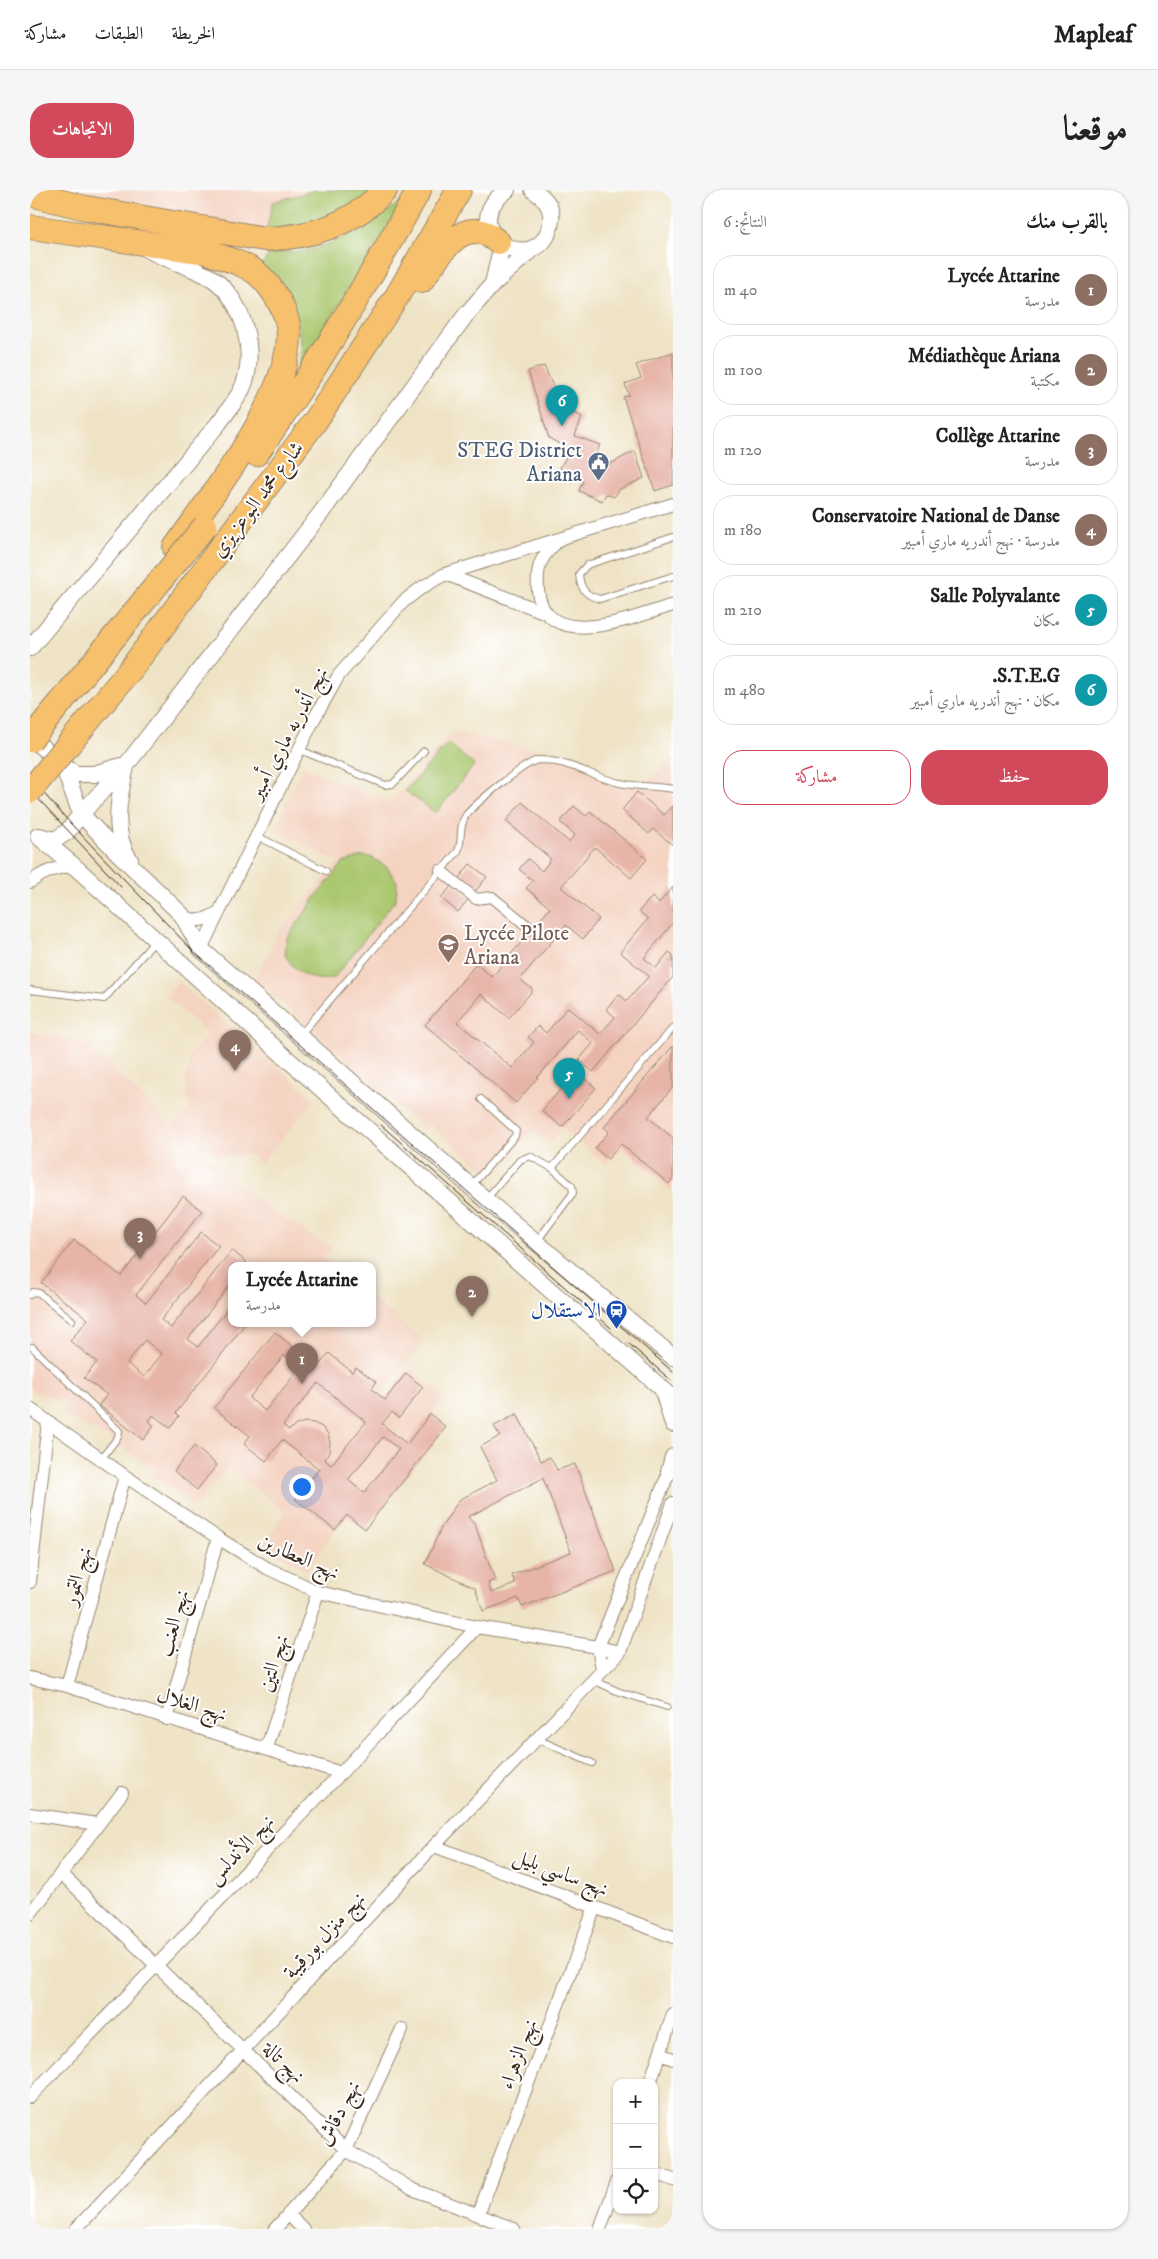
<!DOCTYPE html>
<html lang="ar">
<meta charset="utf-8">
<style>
body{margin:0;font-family:"IM FELL DW Pica",Amiri,serif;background:#f6f6f6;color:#222;direction:rtl}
.controls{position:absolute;right:15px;bottom:15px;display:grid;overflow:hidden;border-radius:10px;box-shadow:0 1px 4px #0004}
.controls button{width:45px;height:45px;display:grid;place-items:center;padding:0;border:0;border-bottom:1px solid #e0e0e0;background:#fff;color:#222;font:25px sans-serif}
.you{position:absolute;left:271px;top:1296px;width:18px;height:18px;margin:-12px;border:4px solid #fff;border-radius:50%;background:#1a73e8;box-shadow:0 0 0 8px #1a73e833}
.badge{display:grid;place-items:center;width:32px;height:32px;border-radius:50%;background:#d1495b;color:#fff;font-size:16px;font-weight:700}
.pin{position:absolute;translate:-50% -41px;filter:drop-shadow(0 1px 2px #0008)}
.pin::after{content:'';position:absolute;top:26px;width:18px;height:15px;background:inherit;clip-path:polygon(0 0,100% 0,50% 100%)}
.popup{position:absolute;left:198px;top:1072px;width:148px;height:65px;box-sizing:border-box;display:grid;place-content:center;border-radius:10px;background:#fff;filter:drop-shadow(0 1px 4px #0005);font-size:16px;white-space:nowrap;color:#767676}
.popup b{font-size:19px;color:#222}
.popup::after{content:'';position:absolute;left:50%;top:100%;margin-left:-10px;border:10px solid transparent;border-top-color:#fff}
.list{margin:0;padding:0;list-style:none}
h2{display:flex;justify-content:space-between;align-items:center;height:65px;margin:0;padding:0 20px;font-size:21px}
h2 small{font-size:16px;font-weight:400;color:#767676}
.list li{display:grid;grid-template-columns:32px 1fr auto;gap:15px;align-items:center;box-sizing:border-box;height:70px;margin:0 10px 10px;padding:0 10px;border:1px solid #e0e0e0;border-radius:20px}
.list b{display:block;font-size:19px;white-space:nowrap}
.list p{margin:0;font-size:16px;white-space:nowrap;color:#767676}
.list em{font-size:16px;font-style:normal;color:#767676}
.actions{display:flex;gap:10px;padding:15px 20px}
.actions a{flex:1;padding:11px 0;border:1px solid #d1495b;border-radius:20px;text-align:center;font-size:18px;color:#d1495b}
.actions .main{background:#d1495b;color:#fff}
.icon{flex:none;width:28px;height:28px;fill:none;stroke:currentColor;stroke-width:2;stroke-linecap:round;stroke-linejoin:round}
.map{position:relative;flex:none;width:643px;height:2039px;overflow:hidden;direction:ltr;border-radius:20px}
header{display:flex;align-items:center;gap:30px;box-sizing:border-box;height:70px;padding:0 25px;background:#fff;border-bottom:1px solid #e0e0e0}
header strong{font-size:24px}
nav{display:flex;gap:28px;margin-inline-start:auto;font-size:18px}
.intro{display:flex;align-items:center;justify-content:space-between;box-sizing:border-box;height:120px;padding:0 30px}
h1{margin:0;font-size:35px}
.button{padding:12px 22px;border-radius:20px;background:#d1495b;color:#fff;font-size:18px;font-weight:700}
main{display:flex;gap:30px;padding:0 30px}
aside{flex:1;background:#fff;border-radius:20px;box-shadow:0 1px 4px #0004}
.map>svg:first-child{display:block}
.built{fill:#f4d3c1}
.green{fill:#aac86f;stroke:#727946}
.building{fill:#e7b4a8;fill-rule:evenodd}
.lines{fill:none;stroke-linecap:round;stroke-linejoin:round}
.service-casing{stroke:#958672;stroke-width:8}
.pedestrian-casing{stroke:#958672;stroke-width:12}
.minor-casing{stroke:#958672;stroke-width:14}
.tertiary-casing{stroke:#958672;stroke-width:18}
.motorway-casing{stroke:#958672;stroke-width:26}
.service{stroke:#fff;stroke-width:6}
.pedestrian{stroke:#fff;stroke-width:10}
.minor{stroke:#fff;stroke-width:12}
.tertiary{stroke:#fff;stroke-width:16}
.motorway{stroke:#f7c06c;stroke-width:24}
.tram{stroke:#3b2a1e;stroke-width:1}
.motorway-bridge-casing{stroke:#958672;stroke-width:26;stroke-linecap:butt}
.motorway-bridge{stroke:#f7c06c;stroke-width:24}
.labels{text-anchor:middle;stroke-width:4;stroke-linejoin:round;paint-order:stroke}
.service-label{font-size:21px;fill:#4e5e75;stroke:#fff;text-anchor:end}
.street-label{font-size:21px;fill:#3b2a1e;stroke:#fff}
.education-label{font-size:21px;fill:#785e54;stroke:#fff;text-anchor:start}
.transit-label{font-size:21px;fill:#164399;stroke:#fff;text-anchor:end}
</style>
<header>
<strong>Mapleaf</strong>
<nav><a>الخريطة</a><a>الطبقات</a><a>مشاركة</a></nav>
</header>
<div class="intro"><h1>موقعنا</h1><a class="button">الاتجاهات</a></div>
<main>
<aside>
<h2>بالقرب منك<small>النتائج: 6</small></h2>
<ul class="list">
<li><span class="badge" style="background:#8d6e63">1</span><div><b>Lycée Attarine</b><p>مدرسة</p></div><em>40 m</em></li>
<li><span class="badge" style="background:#8d6e63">2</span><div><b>Médiathèque Ariana</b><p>مكتبة</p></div><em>100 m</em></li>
<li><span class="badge" style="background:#8d6e63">3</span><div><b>Collège Attarine</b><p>مدرسة</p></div><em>120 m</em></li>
<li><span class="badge" style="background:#8d6e63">4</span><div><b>Conservatoire National de Danse</b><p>مدرسة · نهج أندريه ماري أمبير</p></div><em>180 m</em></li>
<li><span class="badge" style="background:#0f9aa8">5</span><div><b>Salle Polyvalante</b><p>مكان</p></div><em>210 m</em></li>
<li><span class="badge" style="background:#0f9aa8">6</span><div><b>S.T.E.G.</b><p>مكان · نهج أندريه ماري أمبير</p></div><em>480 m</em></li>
</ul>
<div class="actions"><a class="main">حفظ</a><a>مشاركة</a></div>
</aside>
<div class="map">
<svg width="643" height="2039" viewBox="0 0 643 2039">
<rect width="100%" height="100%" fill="#fff"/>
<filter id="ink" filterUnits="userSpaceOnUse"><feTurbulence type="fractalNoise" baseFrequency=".02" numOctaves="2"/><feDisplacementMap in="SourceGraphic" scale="10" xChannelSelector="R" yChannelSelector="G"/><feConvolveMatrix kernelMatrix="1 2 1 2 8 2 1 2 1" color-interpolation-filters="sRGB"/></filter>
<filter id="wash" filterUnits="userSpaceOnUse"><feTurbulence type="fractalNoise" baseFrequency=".0096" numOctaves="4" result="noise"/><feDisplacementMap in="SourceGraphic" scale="20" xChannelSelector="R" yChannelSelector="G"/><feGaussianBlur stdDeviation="1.12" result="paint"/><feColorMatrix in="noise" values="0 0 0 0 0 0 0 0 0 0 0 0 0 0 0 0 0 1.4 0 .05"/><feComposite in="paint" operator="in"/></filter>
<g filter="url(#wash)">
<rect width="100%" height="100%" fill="#efe3c5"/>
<path class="built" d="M10,0H285L244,12L235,45Z
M422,542L502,559L589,590L617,593L643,566V1002L591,959L576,975L532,938L519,954L502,940L462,987L400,935L396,941L225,789L247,744L308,672L245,639L273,576L360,613Z
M148,791L285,909L231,974L218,964L203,967L184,965L165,954L144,936L159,917L155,888L160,875L158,866L178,844L135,806Z
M0,842L38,848L55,855L102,897L144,939L242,1021L302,1058L294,1068L302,1075H202V1133H342V1108L394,1150L350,1205L356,1209L380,1178L414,1207L401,1224L416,1237L335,1339L317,1325L276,1380L233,1356L255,1322L198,1277L165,1317L123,1286L124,1278L71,1244L35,1227V1212L0,1200Z"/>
<path class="green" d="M285,0H349L314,25L235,45L243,12Z
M374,9L267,183L272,162L267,129L227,80L241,62C253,61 268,63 279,60C314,51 347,31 374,9Z
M418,553L444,575L406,623L375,601Z
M332,666L341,667L357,677L367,692L366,709L304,788C283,793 266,784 255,765L257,748L288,704L313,673Z"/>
<g id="blocks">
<path class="building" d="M643,162V295L625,301L593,207L599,205L595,194L611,188L606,175Z
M514,176L532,216L552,227L545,246L570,255L564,268L576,276L605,261L614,288L590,299L584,307L576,304L572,311L549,301L553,291L530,278L540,260L519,248L498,181Z
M607,602L634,625L643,615V655L623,639L619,644L592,620Z
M492,612L539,652L545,645L530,632L544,616L556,626L560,621L617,669L601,688L565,657L531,697L569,729L553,749L536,735L490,789L503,800L479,828L451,804L427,832L482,878L504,852L498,847L508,836L516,843L538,817L570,844L585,827L576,819L589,804L597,811L619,786L590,762L618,729L609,721L622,707L629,713L643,697V733L614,768L626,778L639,762L643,765V787L563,882L549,870L563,853L548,840L486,913L395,835L446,774L462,787L520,718L496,698L503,691L489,679L498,669L512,681L521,669L476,631Z
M440,674L457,687L444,703L428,689Z
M423,694L440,707L428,722L411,708Z
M643,856V897L618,927L643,948V989L639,994L591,954L578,969L565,958L579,942L574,937Z
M546,881L566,898L532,937L512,921Z
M153,1006L172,1021L106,1105L116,1113L171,1042L189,1056L131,1130L141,1138L202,1060L217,1073L215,1075H202V1092L158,1149L168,1157L202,1113V1133H216L146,1223L149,1226L140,1238L123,1225L119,1231L124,1236L113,1250L69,1215L77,1205L54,1188L67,1172L40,1151L58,1129L11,1093L44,1050L91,1086ZM115,1150L132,1164L114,1187L97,1173Z
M245,1142L264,1158L268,1153L279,1161L274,1168L287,1178L299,1163L322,1182L326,1177L346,1192L342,1199L355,1210L376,1183L393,1197L369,1228L362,1222L352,1234L377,1254L400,1224L416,1237L335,1339L317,1325L305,1340L265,1309L289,1279L252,1250L236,1271L214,1254L220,1246L184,1218ZM254,1165L270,1178L235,1221L219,1208ZM288,1193L336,1232L301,1275L295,1270L299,1262L300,1253L298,1244L292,1237L284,1233L275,1232L266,1235L259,1240L253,1235ZM353,1247L369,1259L334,1303L318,1290Z
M487,1224L511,1271L520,1267L527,1280L545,1274L586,1381L492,1417L488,1408L453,1421L445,1398L395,1374L411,1338L429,1310L467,1290L450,1257L470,1246L464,1236ZM513,1288L541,1362L482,1385L485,1394L461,1403L458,1393L465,1390L445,1335L438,1327Z
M164,1256L187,1275L167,1300L144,1281Z"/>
</g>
</g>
<g filter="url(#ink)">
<use href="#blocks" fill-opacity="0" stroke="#958672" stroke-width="1"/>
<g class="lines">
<defs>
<path id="service" d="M643,347L557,375L549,384C550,399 556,406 570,409L643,386
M270,560L355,595L363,594L394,561
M227,646L296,681
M0,800L74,809L125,751
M270,845L428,661C433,649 428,637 436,625C445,614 496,571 509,570C537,570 563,587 590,593C607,597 625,596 643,599
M441,996L485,946L486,941L451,909
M456,1009L490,970L500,966L522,978L643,838
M507,1051L543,1003L542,996L522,978
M0,1105L3,1102L9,1103L42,1130
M2,1157L89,1241L88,1247L71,1269
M563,1490L587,1501L637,1517
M507,1549L562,1573"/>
<path id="pedestrian" d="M410,680L446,709L462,707L501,739"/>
<path id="minor" d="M529,350C511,366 506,376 508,400C514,465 608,426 643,415
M415,384L516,423
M0,692C14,682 27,676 44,676
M152,725C169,734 174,730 189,722
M171,759L284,529L309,485L373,412L391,398L415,384L643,314
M0,1219L95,1286L188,1348L237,1378L288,1402L447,1437L568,1457L590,1462
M0,1392L18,1232
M572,1479L568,1457L639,1282L643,1277
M0,1488L37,1496L311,1583
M37,1496L95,1286
M137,1529L188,1348
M237,1557L288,1402
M0,1624L67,1634
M404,1656L643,1747
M31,1683L316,1960L382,1999L484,2039
M0,1724L92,1603
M630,1864L643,1869
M620,1893L643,1824
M0,1907L311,1583L447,1437
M624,1983L643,1990
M258,2024L273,2039
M448,2025L565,1717
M46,2039L404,1656L590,1462L643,1313
M245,2039L316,1960L372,1839
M570,2039L587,1991"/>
<path id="tertiary" d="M477,0C419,42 512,94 521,31C523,17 514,7 503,0
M503,58L463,94L435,126L291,323L97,574L51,624L86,661L152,725L171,759L456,1010L643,1167
M463,94L472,54
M0,458L188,234C196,223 206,211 212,199C228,165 214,110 183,89C162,76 138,71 117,59
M0,546L33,576L51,624L37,642L25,650L9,646
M33,576L46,584H64L95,575
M96,577C89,606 81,643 100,670
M8,646L44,676L254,866L643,1208
M632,1198L643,1234
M639,1282L643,1267"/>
<path id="motorway" d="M0,4L56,18L235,49C282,47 322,35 355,0
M0,37L177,62C193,68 215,73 229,85C244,99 259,124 259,145C259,208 181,306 145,358
M391,91C405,73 426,31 455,43C459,45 464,49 468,52
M226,264C286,180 339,90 389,0
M195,352L286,230L367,106L429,0"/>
</defs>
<use href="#service" class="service-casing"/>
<use href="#pedestrian" class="pedestrian-casing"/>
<use href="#minor" class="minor-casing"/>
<use href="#tertiary" class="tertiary-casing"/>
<use href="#motorway" class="motorway-casing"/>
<use href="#service" class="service"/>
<use href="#pedestrian" class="pedestrian"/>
<use href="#minor" class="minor"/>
<use href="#tertiary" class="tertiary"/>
<use href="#motorway" class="motorway"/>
<path class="tram" d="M0,588L42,635L163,761L643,1182
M0,600L91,697
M351,935L581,1138
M598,1153L643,1192"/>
<defs>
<path id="motorway-bridge" d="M0,550L175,336
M0,601L101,479L195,352"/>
</defs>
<use href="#motorway-bridge" class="motorway-bridge-casing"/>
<use href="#motorway-bridge" class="motorway-bridge"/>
</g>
</g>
<defs>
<symbol id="civic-pin" viewBox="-11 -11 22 30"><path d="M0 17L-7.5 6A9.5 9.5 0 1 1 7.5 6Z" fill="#5c6f8a" stroke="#fff"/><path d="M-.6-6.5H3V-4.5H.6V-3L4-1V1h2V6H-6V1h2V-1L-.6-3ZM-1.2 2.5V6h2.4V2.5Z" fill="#fff"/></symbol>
<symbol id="school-pin" viewBox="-11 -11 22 30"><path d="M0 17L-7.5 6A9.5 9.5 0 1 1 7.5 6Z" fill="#8d6e63" stroke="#fff"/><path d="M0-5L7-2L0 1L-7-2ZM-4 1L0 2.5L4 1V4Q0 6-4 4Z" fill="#fff"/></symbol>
<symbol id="station-pin" viewBox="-11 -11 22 30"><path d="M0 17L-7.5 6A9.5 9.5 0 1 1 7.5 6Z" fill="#1a4fb4" stroke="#fff"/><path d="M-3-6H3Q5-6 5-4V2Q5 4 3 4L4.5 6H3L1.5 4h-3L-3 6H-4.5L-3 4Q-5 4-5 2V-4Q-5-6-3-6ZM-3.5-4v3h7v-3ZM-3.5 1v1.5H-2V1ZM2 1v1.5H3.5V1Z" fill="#fff"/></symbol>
</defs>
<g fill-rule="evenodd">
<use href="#civic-pin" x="556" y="260" width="25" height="34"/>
<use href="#school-pin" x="406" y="742" width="25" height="34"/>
<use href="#station-pin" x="574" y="1108" width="25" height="34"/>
</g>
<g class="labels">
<g class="service-label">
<text x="552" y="267">STEG District<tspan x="552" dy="24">Ariana</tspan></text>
</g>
<g class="street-label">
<text transform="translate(227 309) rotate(-53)" y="7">شارع محمد البوعزيزي</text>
<text transform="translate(258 543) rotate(-62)" y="7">نهج أندريه ماري أمبير</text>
<text transform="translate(269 1366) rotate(24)" y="7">نهج العطارين</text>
<text transform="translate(47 1386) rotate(-74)" y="7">نهج التمور</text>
<text transform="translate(143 1433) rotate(-74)" y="7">نهج العنب</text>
<text transform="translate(243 1473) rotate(-72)" y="7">نهج التين</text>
<text transform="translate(162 1514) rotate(17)" y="7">نهج الغلال</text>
<text transform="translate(210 1659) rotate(-46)" y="7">نهج الأندلس</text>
<text transform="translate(531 1682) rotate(21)" y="7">نهج ساسي بليل</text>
<text transform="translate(294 1745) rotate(-47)" y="7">نهج منزل بورقيبة</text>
<text transform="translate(488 1864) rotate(-69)" y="7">نهج الزهراء</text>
<text transform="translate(254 1872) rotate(44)" y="7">نهج تالة</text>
<text transform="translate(308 1923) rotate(-62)" y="7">نهج دقاش</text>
</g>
<g class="education-label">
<text x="434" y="750">Lycée Pilote<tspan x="434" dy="24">Ariana</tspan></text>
</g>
<g class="transit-label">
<text x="571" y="1127">الاستقلال</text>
</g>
</g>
</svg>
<div class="controls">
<button>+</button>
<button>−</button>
<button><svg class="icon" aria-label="locate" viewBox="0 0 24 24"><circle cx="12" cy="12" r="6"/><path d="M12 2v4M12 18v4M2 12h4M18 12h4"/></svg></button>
</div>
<div class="you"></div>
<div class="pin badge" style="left:272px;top:1194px;background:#8d6e63">1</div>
<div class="popup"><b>Lycée Attarine</b>مدرسة</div>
<div class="pin badge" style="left:442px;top:1127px;background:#8d6e63">2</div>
<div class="pin badge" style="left:110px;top:1069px;background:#8d6e63">3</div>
<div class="pin badge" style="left:205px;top:881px;background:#8d6e63">4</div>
<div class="pin badge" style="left:539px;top:909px;background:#0f9aa8">5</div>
<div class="pin badge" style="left:532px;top:236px;background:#0f9aa8">6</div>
</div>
</main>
